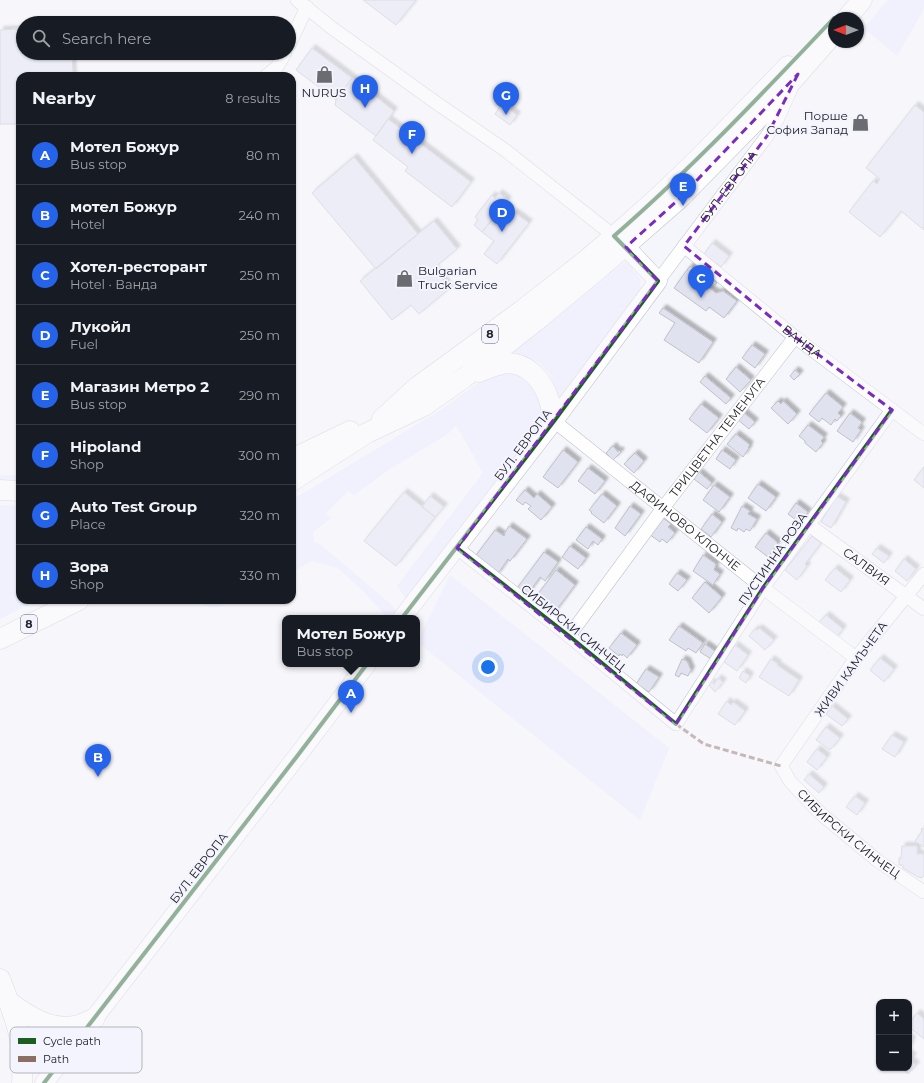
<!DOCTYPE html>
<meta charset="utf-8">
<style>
body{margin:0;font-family:Montserrat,sans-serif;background:#242831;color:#f1f3f6}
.controls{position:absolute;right:12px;bottom:12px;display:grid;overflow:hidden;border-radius:8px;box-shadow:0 1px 3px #0004}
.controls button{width:36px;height:36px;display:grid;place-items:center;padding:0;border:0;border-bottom:1px solid #363941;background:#171b24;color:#f1f3f6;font:20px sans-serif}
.compass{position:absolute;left:828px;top:12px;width:36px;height:36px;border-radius:50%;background:#171b24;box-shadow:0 1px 3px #0004;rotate:270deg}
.you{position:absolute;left:488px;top:667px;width:14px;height:14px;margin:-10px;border:3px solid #fff;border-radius:50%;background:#1a73e8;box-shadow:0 0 0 6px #1a73e833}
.badge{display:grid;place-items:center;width:26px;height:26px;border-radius:50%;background:#2563eb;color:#fff;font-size:13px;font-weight:700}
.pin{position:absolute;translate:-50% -33px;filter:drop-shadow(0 1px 2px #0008)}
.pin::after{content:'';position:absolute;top:21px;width:14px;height:12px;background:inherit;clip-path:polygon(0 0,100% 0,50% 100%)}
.popup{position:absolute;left:282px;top:615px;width:138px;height:52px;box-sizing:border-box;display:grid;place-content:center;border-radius:8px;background:#171b24;filter:drop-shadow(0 1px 3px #0005);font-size:13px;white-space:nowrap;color:#9ea1a6}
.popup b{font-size:15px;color:#f1f3f6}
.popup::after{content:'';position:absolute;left:50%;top:100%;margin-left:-8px;border:8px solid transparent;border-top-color:#171b24}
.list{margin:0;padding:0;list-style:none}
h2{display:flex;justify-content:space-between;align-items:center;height:52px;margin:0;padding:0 16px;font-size:17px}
h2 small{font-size:13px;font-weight:400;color:#9ea1a6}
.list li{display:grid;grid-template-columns:26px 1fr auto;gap:12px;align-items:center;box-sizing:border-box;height:60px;padding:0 16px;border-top:1px solid #363941}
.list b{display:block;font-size:15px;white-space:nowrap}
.list p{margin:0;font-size:13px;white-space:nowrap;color:#9ea1a6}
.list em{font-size:13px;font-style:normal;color:#9ea1a6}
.icon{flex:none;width:22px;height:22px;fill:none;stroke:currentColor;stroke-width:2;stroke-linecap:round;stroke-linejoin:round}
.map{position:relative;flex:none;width:924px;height:1083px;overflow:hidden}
.search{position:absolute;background:#171b24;box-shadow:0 1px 3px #0004;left:16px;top:16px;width:280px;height:44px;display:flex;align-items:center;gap:10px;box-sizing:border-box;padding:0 14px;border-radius:22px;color:#9ea1a6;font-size:15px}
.panel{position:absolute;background:#171b24;box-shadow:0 1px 3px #0004;left:16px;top:72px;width:280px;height:532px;border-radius:12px}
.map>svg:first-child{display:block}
.green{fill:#e8ebfd}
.building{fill:#e0e2ef;stroke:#c0c1c7;filter:url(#shadow)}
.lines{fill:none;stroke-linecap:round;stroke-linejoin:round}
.street-casing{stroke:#bfc0c6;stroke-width:14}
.secondary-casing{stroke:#bfc0c6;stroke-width:19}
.primary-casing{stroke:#bfc0c6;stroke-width:21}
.street{stroke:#fefefe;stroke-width:13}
.secondary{stroke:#fefefe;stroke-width:18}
.primary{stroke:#fefefe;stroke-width:20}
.quiet{stroke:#8d6e63;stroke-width:3;stroke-dasharray:6 3;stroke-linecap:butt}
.cycleway-casing{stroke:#f3f4fd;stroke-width:6}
.cycleway{stroke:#1b5e20;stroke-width:4}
.marked{fill:none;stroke:#7b2cbf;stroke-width:3;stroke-dasharray:8 5;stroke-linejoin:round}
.labels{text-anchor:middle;stroke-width:4;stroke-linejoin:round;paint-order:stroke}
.shield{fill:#f3f4fd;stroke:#5f6069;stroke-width:1}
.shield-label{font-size:11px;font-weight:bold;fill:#202129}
.poi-label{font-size:12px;fill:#202129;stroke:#f3f4fd}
.street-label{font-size:12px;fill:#202129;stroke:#f3f4fd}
.key{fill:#f3f4fd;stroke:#b4b5bd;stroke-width:1}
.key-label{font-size:11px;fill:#202129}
</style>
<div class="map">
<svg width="924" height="1083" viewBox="0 0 924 1083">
<defs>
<filter id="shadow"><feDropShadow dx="3.5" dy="-3.5" stdDeviation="1" flood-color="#0004"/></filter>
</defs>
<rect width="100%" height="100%" fill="#f5f6fb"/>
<path class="green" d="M888,0H924V9L897,56L864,28Z
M626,261L640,278L641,291L560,399L550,374L538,362L514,352Z
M512,371L531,380L541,396L544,419L406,599L397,586L483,473L456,425L448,434L390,469L354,495L348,491L326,513L331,518L313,532L314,542L321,545L394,607L396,613L392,617L386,616L362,590L338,568L312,561L292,572V500L441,410L493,372Z
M0,475L20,476V485L0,484Z
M0,505L20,506V600H36L0,619Z
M450,575L669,748L640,820L417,642Z
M199,600H235C222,606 210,613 199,600Z"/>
<path class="building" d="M363,0H416L396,25Z
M23,29V53H72L73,76H20V124H0V30Z
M312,48L352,78L336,100L296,70Z
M352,78L394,111L376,136L335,105L336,100Z
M502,104L517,115L510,125L495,114Z
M915,105L924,112V230L901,211L880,237L849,212L873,181L877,184L880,179L866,168Z
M388,119L471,182L452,207L405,171L408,167L373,140Z
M354,157L418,234L376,269L312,193Z
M499,193L508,200L482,232L474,225L478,220L475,217L492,195L495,198Z
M514,212L529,223L497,264L484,254L494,241L482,232L494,218L504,225Z
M434,221L457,249L434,268L450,288L419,314L411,305L392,320L360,281Z
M712,243L729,256L721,267L704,254Z
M690,266L697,271L696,277L716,293L723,291L737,301L724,318L709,307L706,311L674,288Z
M698,267L717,283L715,285L698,272Z
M663,308L713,342L699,363L664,340L675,323L659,313Z
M752,345L765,354L755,368L742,358Z
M736,367L751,380L740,392L726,379Z
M795,370L800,374L794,380L790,376Z
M705,376L731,398L726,404L700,382Z
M826,393L843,407L838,413L841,416L837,421L835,419L831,425L822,418L819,422L809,414Z
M778,401L781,404L783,401L797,414L788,424L771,408Z
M701,404L719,418L707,433L689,419Z
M743,412L755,422L749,429L737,419Z
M850,413L862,422L858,428L861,430L853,442L837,431Z
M808,425L824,437L821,441L823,443L816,452L805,443V441L799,436Z
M736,434L750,445L748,447L749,448L743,457L727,444Z
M613,446L618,452L619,450L621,452L613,460L606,453Z
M563,450L578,462L558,488L543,477Z
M722,450L736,460L730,469L716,459Z
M635,453L644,461L634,473L624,464Z
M924,467V488L914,480Z
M588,468L605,481L595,494L578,481Z
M699,472L712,483L707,489L694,479Z
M758,484L776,497L766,511L748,498Z
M714,485L730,497L719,512L703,500Z
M525,490L534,498L537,494L552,507L541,520L528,509L531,506L525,502L523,505L516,500Z
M404,492L435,517L396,566L364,541Z
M602,494L617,506L604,523L591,513L592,512L589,510Z
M430,496L444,507L435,517L422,507Z
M836,496L846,502L831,528L821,522Z
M796,503L808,512L800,523L788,514Z
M630,506L641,514L625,536L615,528Z
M742,506L750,511L748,514L757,519L750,531L746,529L744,532L738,528L737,531L731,528Z
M712,514L722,522L711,537L701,529Z
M662,517L671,524L668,527L675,533L667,543L662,539L660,542L649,534Z
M509,526L527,539L510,561L508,559L497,575L474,558L495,530L504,536L505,534H504Z
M586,527L602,539L598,545L593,541L588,549L576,540Z
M766,533L778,543L768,557L755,547Z
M812,536L821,543L805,564L807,566L797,580L785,570Z
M570,546L586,558L578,569L562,557Z
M877,548L889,556L884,563L872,554Z
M544,552L558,562L545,581L540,577L525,598L515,591Z
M703,555L716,564L714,570L720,574L713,585L693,571Z
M904,559L916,569L907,581L895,571Z
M835,568L850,580L841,592L825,580Z
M556,570L575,585L551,617L532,602Z
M677,573L687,580L678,591L669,584Z
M705,582L722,597L709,613L692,598Z
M826,615L843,629L835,639L817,625Z
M679,626L703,643L696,653L688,648L686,651L669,640Z
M759,628L774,640L765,650L749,636L755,629L757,630Z
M621,633L637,645L627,658L623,654L622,656L620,654L619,656L609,648Z
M705,644L716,652L711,659L700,652Z
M735,645L748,655L737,671L724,662Z
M880,658L894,669L884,682L870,670Z
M682,659L687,661L691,670L688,676L681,673L679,677L675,675Z
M771,659L778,664L777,665L799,680L789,696L759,677Z
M646,669L659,677L649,692L636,684Z
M743,671L750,676L746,683L739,678Z
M718,678L723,682L715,692L709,685L711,682L714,684Z
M727,701L731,705L733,702L745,711L735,725L718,714Z
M832,706L848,719L842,726L826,714Z
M826,727L840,738L830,750L816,740Z
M892,735L904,742L895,757L882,749Z
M817,749L827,757L817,770L807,762Z
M809,774L824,787L819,793L804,780Z
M855,796L865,803L857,815L846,807Z
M922,828L924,829V847L915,841L922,831L921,830Z
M902,846H917V854H924V876L922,878L918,877L903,868V865H899V858H901Z
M917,1013L924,1019V1039L909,1027V1023Z
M909,1038L912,1039L909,1048Z
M909,1053L913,1057L910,1060L916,1065L908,1074L901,1068H909Z"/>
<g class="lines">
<defs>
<g id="street">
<path d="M297,0L332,28L435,102L505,150L619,240"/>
<path d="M289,45L307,7"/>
<path d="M266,76L277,67L285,53"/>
<path id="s1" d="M684,246L795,337L924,434"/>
<path id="s2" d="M658,281L767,136L778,118L791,89"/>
<path id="s3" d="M554,421L763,588L856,658"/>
<path id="s4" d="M809,525L924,609"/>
<path d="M457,548L569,636L676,724L763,588L892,410"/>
<path id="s5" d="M924,574L856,658L781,766L790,781L820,813L878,861L924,892"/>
<path id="s6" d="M569,636L663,508L795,337"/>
</g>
<path id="secondary" d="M402,618L554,421L658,281L626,247
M44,1083L298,755L367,664"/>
<path id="primary" d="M847,18L862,0
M479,372C486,369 494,366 502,364C525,359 543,380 549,400C552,407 552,415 554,421
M382,419L417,387L521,311L585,261L628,224L656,199L698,159L788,66
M292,459L350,431
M292,481L367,433L424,406L465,377L536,321L601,267L679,199L772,104L834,33
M0,490L20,491
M0,639L79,600
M0,979C15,1017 25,1041 22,1083
M9,1002C29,1016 48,1030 75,1026C81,1025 89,1021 95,1018"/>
</defs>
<use href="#street" class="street-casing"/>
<use href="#secondary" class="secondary-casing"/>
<use href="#primary" class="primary-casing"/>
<use href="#street" class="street"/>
<use href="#secondary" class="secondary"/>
<use href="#primary" class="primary"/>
<path class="quiet" d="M676,724L704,744L781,766"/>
<defs>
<path id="cycleway" d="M457,548L569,636L676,724L763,588L892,410
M402,618L554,421L658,281L614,236C692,168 763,93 834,18
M44,1083L298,755L367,664"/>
</defs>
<use href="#cycleway" class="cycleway-casing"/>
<use href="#cycleway" class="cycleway"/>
</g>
<path d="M0 0H924V1083H0ZM798,74L767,136L684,246L795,337L892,410L763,588L676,724L457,548L658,281L626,247L679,199Z" fill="#f5f6fb" fill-opacity=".55" fill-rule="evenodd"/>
<path class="marked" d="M798,74L767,136L684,246L795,337L892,410L763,588L676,724L457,548L658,281L626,247L679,199Z"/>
<defs>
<symbol id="shop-bare" viewBox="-9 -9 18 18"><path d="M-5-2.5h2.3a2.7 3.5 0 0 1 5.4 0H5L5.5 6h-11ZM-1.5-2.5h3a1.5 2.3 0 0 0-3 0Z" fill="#6b6c72" stroke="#f3f4fd" stroke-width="2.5" paint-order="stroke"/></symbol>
</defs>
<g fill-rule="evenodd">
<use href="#shop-bare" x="312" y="62" width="25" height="25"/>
<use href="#shop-bare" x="848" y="110" width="25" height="25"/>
<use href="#shop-bare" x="392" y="266" width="25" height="25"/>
</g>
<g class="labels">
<g class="shield">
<rect x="482" y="325" width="16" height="18" rx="3"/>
<rect x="21" y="615" width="16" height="18" rx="3"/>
</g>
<g class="shield-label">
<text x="490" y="338">8</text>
<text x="29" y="628">8</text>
</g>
<g class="poi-label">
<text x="324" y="97">NURUS</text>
<text x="848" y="120" text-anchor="end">Порше<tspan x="848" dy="14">София Запад</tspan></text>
<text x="418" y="275" text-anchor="start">Bulgarian<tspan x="418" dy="14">Truck Service</tspan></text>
</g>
<g class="street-label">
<text dy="4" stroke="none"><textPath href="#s2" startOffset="118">БУЛ. ЕВРОПА</textPath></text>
<text dy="4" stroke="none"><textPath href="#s1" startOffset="152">ВАНДА</textPath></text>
<text dy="4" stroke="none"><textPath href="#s6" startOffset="248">ТРИЦВЕТНА ТЕМЕНУГА</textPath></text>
<text transform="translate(523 445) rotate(-53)" y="4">БУЛ. ЕВРОПА</text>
<text dy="4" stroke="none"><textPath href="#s3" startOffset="168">ДАФИНОВО КЛОНЧЕ</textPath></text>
<text transform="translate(773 559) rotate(-55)" y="4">ПУСТИННА РОЗА</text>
<text dy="4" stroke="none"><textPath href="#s4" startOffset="71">САЛВИЯ</textPath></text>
<text transform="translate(573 628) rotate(39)" y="4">СИБИРСКИ СИНЧЕЦ</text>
<text transform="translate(851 669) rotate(-54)" y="4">ЖИВИ КАМЪЧЕТА</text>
<text dy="4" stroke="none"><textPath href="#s5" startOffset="336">СИБИРСКИ СИНЧЕЦ</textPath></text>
<text transform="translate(199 868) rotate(-52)" y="4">БУЛ. ЕВРОПА</text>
</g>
</g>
<rect x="10" y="1027" width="132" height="46" rx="6" class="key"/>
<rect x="18" y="1038" width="18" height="6" fill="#1b5e20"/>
<rect x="18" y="1056" width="18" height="6" fill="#8d6e63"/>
<g class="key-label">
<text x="43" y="1045">Cycle path</text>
<text x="43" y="1063">Path</text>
</g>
</svg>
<div class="controls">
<button>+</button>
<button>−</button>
</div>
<svg class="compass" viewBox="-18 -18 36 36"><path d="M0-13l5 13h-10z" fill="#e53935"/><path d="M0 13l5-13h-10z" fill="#9ea1a6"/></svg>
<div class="you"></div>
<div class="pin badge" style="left:351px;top:713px">A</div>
<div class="popup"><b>Мотел Божур</b>Bus stop</div>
<div class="pin badge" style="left:98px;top:777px">B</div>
<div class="pin badge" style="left:701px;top:298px">C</div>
<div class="pin badge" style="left:502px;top:232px">D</div>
<div class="pin badge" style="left:683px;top:206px">E</div>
<div class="pin badge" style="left:412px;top:154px">F</div>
<div class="pin badge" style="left:506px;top:115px">G</div>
<div class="pin badge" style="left:365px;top:108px">H</div>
<div class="search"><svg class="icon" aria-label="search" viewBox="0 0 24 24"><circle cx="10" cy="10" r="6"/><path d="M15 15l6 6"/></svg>Search here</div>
<section class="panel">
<h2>Nearby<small>8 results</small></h2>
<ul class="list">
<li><span class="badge">A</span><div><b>Мотел Божур</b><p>Bus stop</p></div><em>80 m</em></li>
<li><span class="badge">B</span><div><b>мотел Божур</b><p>Hotel</p></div><em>240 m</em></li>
<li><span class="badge">C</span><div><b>Хотел-ресторант</b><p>Hotel · Ванда</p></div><em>250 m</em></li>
<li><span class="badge">D</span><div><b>Лукойл</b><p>Fuel</p></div><em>250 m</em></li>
<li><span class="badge">E</span><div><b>Магазин Метро 2</b><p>Bus stop</p></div><em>290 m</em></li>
<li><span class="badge">F</span><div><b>Hipoland</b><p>Shop</p></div><em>300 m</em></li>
<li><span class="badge">G</span><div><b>Auto Test Group</b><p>Place</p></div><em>320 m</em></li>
<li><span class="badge">H</span><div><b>Зора</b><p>Shop</p></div><em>330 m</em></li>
</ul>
</section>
</div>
